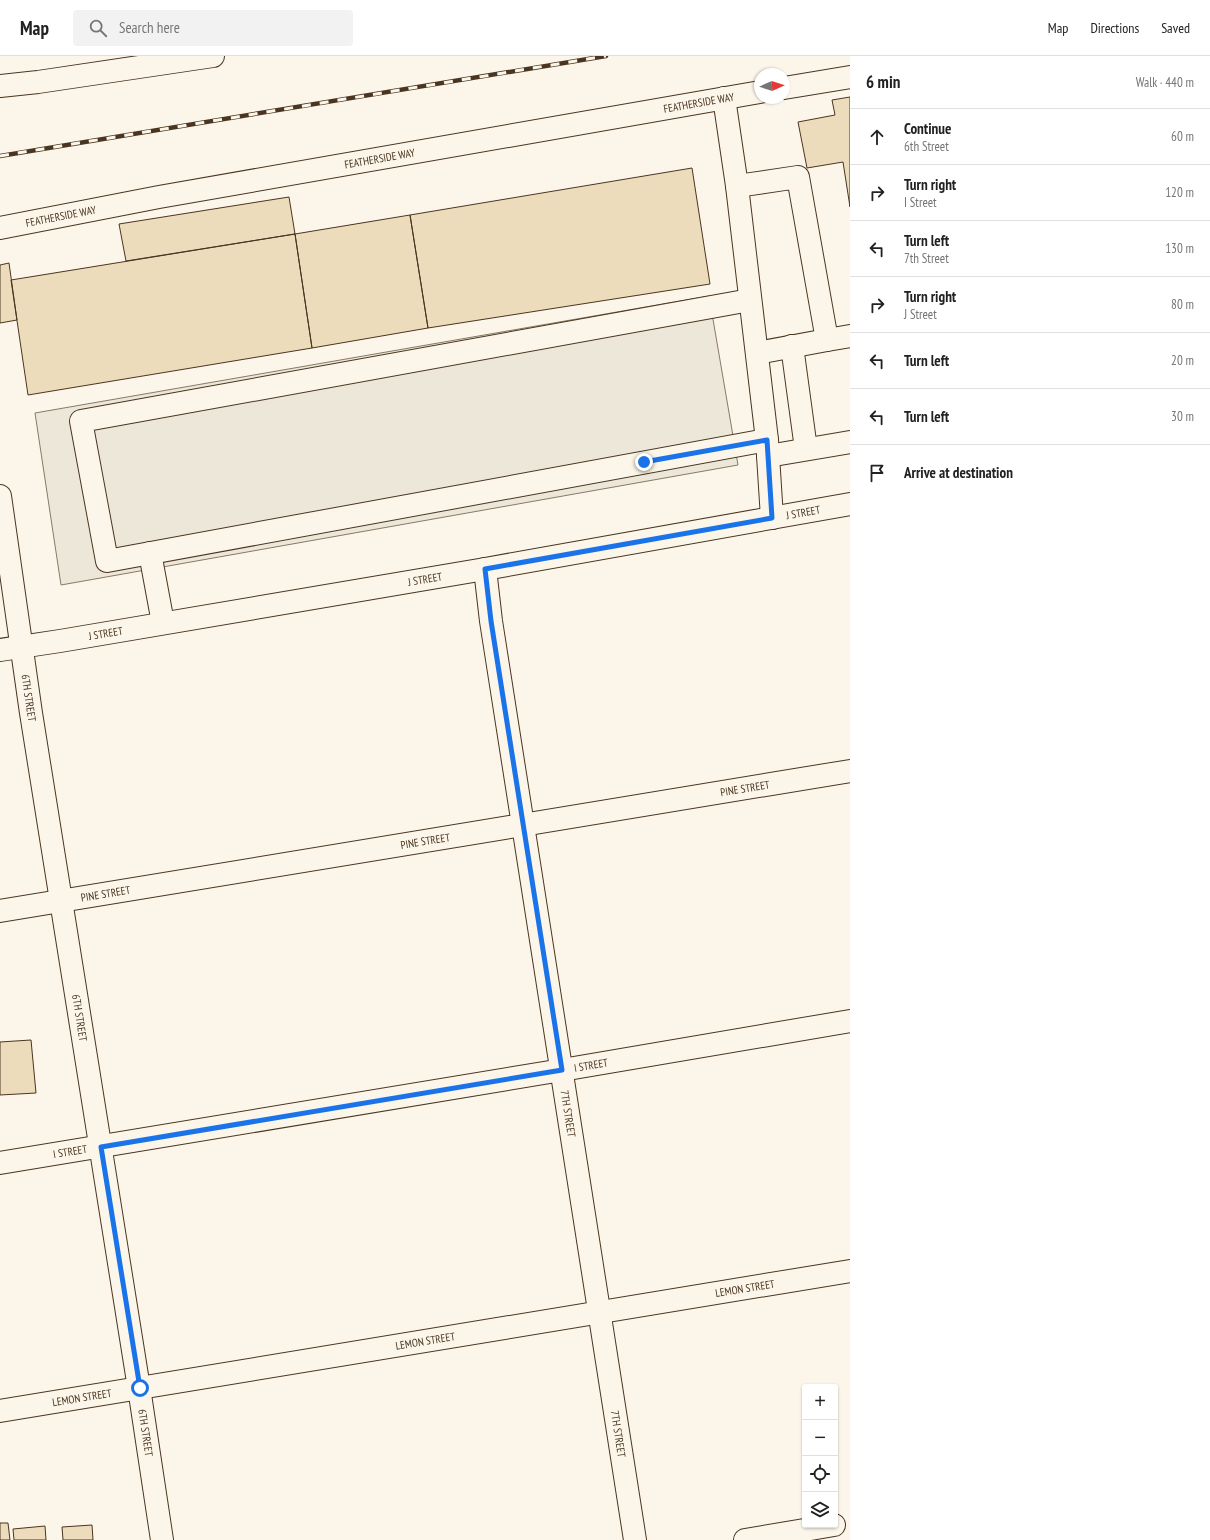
<!DOCTYPE html>
<meta charset="utf-8">
<style>
body{margin:0;font-family:"PT Sans Narrow",sans-serif;background:#f2f2f2;color:#222}
.controls{position:absolute;right:12px;bottom:12px;display:grid;overflow:hidden;border-radius:4px;box-shadow:0 1px 3px #0004}
.controls button{width:36px;height:36px;display:grid;place-items:center;padding:0;border:0;border-bottom:1px solid #e0e0e0;background:#fff;color:#222;font:20px sans-serif}
.compass{position:absolute;left:754px;top:12px;width:36px;height:36px;border-radius:50%;background:#fff;box-shadow:0 1px 3px #0004;rotate:87deg}
.stop{position:absolute;width:12px;height:12px;margin:-9px;border:3px solid #1a73e8;border-radius:50%;background:#fff}
.stop.end{background:#1a73e8;border-color:#fff;box-shadow:0 1px 4px #0008}
.list{margin:0;padding:0;list-style:none}
h2{display:flex;justify-content:space-between;align-items:center;height:52px;margin:0;padding:0 16px;font-size:17px}
h2 small{font-size:13px;font-weight:400;color:#767676}
.list li{display:grid;grid-template-columns:26px 1fr auto;gap:12px;align-items:center;box-sizing:border-box;height:56px;padding:0 16px;border-top:1px solid #e0e0e0}
.list b{display:block;font-size:15px;white-space:nowrap}
.list p{margin:0;font-size:13px;white-space:nowrap;color:#767676}
.list em{font-size:13px;font-style:normal;color:#767676}
.icon{flex:none;width:22px;height:22px;fill:none;stroke:currentColor;stroke-width:2;stroke-linecap:round;stroke-linejoin:round}
.map{position:relative;flex:none;width:850px;height:1484px;overflow:hidden}
header{display:flex;align-items:center;gap:24px;box-sizing:border-box;height:56px;padding:0 20px;background:#fff;border-bottom:1px solid #e0e0e0}
header strong{font-size:19px}
nav{display:flex;gap:22px;margin-inline-start:auto;font-size:14px}
.search{width:280px;height:36px;background:#f2f2f2;display:flex;align-items:center;gap:10px;box-sizing:border-box;padding:0 14px;border-radius:4px;color:#767676;font-size:15px}
main{display:flex}
aside{flex:1;background:#fff}
.map>svg:first-child{display:block}
.parking{fill:#ede7d9;stroke:#887966}
.building{fill:#ecdcbc;stroke:#4a3520}
.lines{fill:none;stroke-linecap:round;stroke-linejoin:round}
.minor-casing{stroke:#4a3520;stroke-width:24}
.minor{stroke:#fbf6e9;stroke-width:22}
.rail-casing{stroke:#4a3520;stroke-width:4.5}
.rail{stroke:#fbf6e9;stroke-width:3;stroke-dasharray:9;stroke-linecap:butt}
.route{stroke:#1a73e8;stroke-width:5}
.labels{text-anchor:middle;stroke-width:3;stroke-linejoin:round;paint-order:stroke}
.street-label{font-size:11px;fill:#4a3520;stroke:#fbf6e9}
</style>
<header>
<strong>Map</strong>
<div class="search"><svg class="icon" aria-label="search" viewBox="0 0 24 24"><circle cx="10" cy="10" r="6"/><path d="M15 15l6 6"/></svg>Search here</div>
<nav><a>Map</a><a>Directions</a><a>Saved</a></nav>
</header>
<main>
<div class="map">
<svg width="850" height="1484" viewBox="0 0 850 1484">
<rect width="100%" height="100%" fill="#fbf6e9"/>
<path class="parking" d="M709,240L738,409L61,529L35,357Z"/>
<path class="building" d="M850,41V151L843,106L807,112L798,66L835,59L832,44Z
M692,112L710,228L428,272L410,159Z
M289,141L295,178L126,205L119,168Z
M410,159L428,272L312,292L295,178Z
M295,178L312,292L28,339L11,224Z
M9,207L17,264L0,267V209Z
M31,984L36,1037L0,1039V986Z
M0,1467H8L10,1484H0Z
M92,1469L93,1484H63L62,1471Z
M45,1470L46,1484H14L13,1473Z"/>
<g class="lines">
<defs>
<g id="minor">
<path d="M0,30L38,26L213,0"/>
<path d="M784,32L850,21"/>
<path d="M724,42L737,130L767,384L772,462"/>
<path d="M737,130L798,121L827,284L850,280"/>
<path id="s1" d="M0,172L159,141L760,36"/>
<path d="M750,244L81,365L107,505L767,384"/>
<path d="M792,290L806,393"/>
<path d="M757,297L827,284"/>
<path d="M768,400L850,386"/>
<path id="s2" d="M0,440L31,657L139,1332L162,1484"/>
<path d="M150,497L163,567"/>
<path id="s3" d="M485,513L491,565L635,1484"/>
<path id="s4" d="M0,594L60,585L485,513L850,448"/>
<path id="s5" d="M0,855L850,715"/>
<path id="s6" d="M0,1107L562,1014L850,965"/>
<path id="s7" d="M0,1355L850,1215"/>
<path d="M745,1484L834,1469"/>
</g>
</defs>
<use href="#minor" class="minor-casing"/>
<use href="#minor" class="minor"/>
<defs>
<path id="rail" d="M0,100L606,0"/>
</defs>
<use href="#rail" class="rail-casing"/>
<use href="#rail" class="rail"/>
</g>
<g class="lines">
<path class="route" d="M140,1332L101,1091L562,1014L491,565L485,513L772,462L767,384L644,406"/>
</g>
<g class="labels">
<g class="street-label">
<text dy="4" stroke="none"><textPath href="#s1" startOffset="710">FEATHERSIDE WAY</textPath></text>
<text dy="4" stroke="none"><textPath href="#s1" startOffset="386">FEATHERSIDE WAY</textPath></text>
<text dy="4" stroke="none"><textPath href="#s1" startOffset="62">FEATHERSIDE WAY</textPath></text>
<text dy="4" stroke="none"><textPath href="#s4" startOffset="815">J STREET</textPath></text>
<text dy="4" stroke="none"><textPath href="#s4" startOffset="431">J STREET</textPath></text>
<text dy="4" stroke="none"><textPath href="#s4" startOffset="107">J STREET</textPath></text>
<text dy="4" stroke="none"><textPath href="#s2" startOffset="204">6TH STREET</textPath></text>
<text dy="4" stroke="none"><textPath href="#s5" startOffset="755">PINE STREET</textPath></text>
<text dy="4" stroke="none"><textPath href="#s5" startOffset="431">PINE STREET</textPath></text>
<text dy="4" stroke="none"><textPath href="#s5" startOffset="107">PINE STREET</textPath></text>
<text dy="4" stroke="none"><textPath href="#s2" startOffset="528">6TH STREET</textPath></text>
<text dy="4" stroke="none"><textPath href="#s6" startOffset="599">I STREET</textPath></text>
<text dy="4" stroke="none"><textPath href="#s3" startOffset="551">7TH STREET</textPath></text>
<text dy="4" stroke="none"><textPath href="#s6" startOffset="71">I STREET</textPath></text>
<text dy="4" stroke="none"><textPath href="#s7" startOffset="755">LEMON STREET</textPath></text>
<text dy="4" stroke="none"><textPath href="#s7" startOffset="431">LEMON STREET</textPath></text>
<text dy="4" stroke="none"><textPath href="#s7" startOffset="83">LEMON STREET</textPath></text>
<text dy="4" stroke="none"><textPath href="#s2" startOffset="948">6TH STREET</textPath></text>
<text dy="4" stroke="none"><textPath href="#s3" startOffset="875">7TH STREET</textPath></text>
</g>
</g>
</svg>
<div class="controls">
<button>+</button>
<button>−</button>
<button><svg class="icon" aria-label="locate" viewBox="0 0 24 24"><circle cx="12" cy="12" r="6"/><path d="M12 2v4M12 18v4M2 12h4M18 12h4"/></svg></button>
<button><svg class="icon" aria-label="layers" viewBox="0 0 24 24"><path d="M12 4l9 5-9 5-9-5zM3 14l9 5 9-5"/></svg></button>
</div>
<svg class="compass" viewBox="-18 -18 36 36"><path d="M0-13l5 13h-10z" fill="#e53935"/><path d="M0 13l5-13h-10z" fill="#767676"/></svg>
<div class="stop" style="left:140px;top:1332px"></div>
<div class="stop end" style="left:644px;top:406px"></div>
</div>
<aside>
<h2>6 min<small>Walk · 440 m</small></h2>
<ul class="list">
<li><svg class="icon" aria-label="ahead" viewBox="0 0 24 24"><path d="M12 20V5M6 11l6-6 6 6"/></svg><div><b>Continue</b><p>6th Street</p></div><em>60 m</em></li>
<li><svg class="icon" aria-label="right" viewBox="0 0 24 24"><path d="M7 20v-9h11M14 6l5 5-5 5"/></svg><div><b>Turn right</b><p>I Street</p></div><em>120 m</em></li>
<li><svg class="icon" aria-label="left" viewBox="0 0 24 24"><path d="M17 20v-9H6M10 6l-5 5 5 5"/></svg><div><b>Turn left</b><p>7th Street</p></div><em>130 m</em></li>
<li><svg class="icon" aria-label="right" viewBox="0 0 24 24"><path d="M7 20v-9h11M14 6l5 5-5 5"/></svg><div><b>Turn right</b><p>J Street</p></div><em>80 m</em></li>
<li><svg class="icon" aria-label="left" viewBox="0 0 24 24"><path d="M17 20v-9H6M10 6l-5 5 5 5"/></svg><div><b>Turn left</b></div><em>20 m</em></li>
<li><svg class="icon" aria-label="left" viewBox="0 0 24 24"><path d="M17 20v-9H6M10 6l-5 5 5 5"/></svg><div><b>Turn left</b></div><em>30 m</em></li>
<li><svg class="icon" aria-label="arrive" viewBox="0 0 24 24"><path d="M6 21V4h12l-3 4 3 4H6"/></svg><div><b>Arrive at destination</b></div></li>
</ul>
</aside>
</main>
